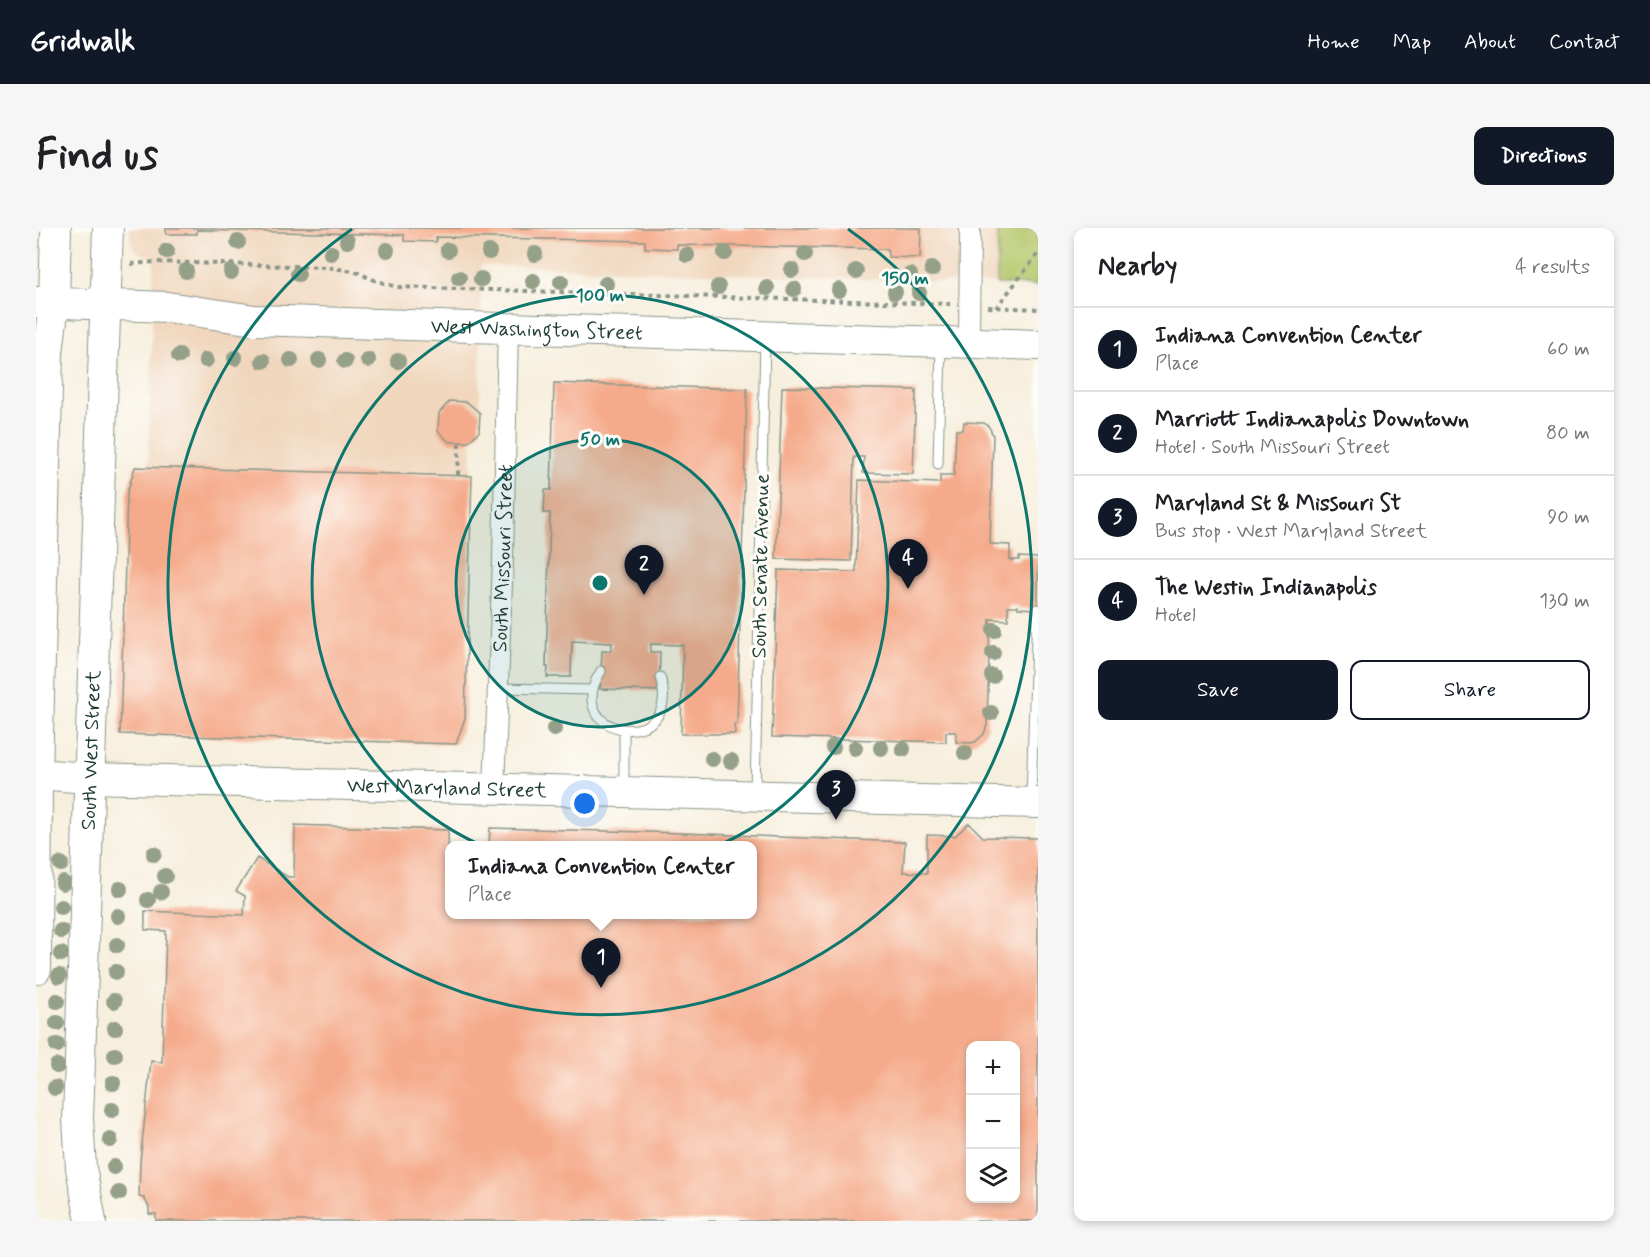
<!DOCTYPE html>
<meta charset="utf-8">
<style>
body{margin:0;font-family:Mynerve,sans-serif;background:#f6f6f6;color:#202124}
.controls{position:absolute;right:18px;bottom:18px;display:grid;overflow:hidden;border-radius:12px;box-shadow:0 3px 9px #0003}
.controls button{width:54px;height:54px;display:grid;place-items:center;padding:0;border:0;border-bottom:2px solid #e0e0e0;background:#fff;color:#202124;font:30px sans-serif}
.you{position:absolute;left:549px;top:576px;width:21px;height:21px;margin:-15px;border:4px solid #fff;border-radius:50%;background:#1a73e8;box-shadow:0 0 0 9px #1a73e833}
.badge{display:grid;place-items:center;width:39px;height:39px;border-radius:50%;background:#111827;color:#fff;font-size:20px;font-weight:700}
.pin{position:absolute;translate:-50% -50px;filter:drop-shadow(0 2px 3px #0008)}
.pin::after{content:'';position:absolute;top:32px;width:21px;height:18px;background:inherit;clip-path:polygon(0 0,100% 0,50% 100%)}
.popup{position:absolute;left:409px;top:613px;width:312px;height:78px;box-sizing:border-box;display:grid;place-content:center;border-radius:12px;background:#fff;filter:drop-shadow(0 2px 4px #0005);font-size:20px;white-space:nowrap;color:#757577}
.popup b{font-size:22px;color:#202124}
.popup::after{content:'';position:absolute;left:50%;top:100%;margin-left:-12px;border:12px solid transparent;border-top-color:#fff}
.list{margin:0;padding:0;list-style:none}
h2{display:flex;justify-content:space-between;align-items:center;height:78px;margin:0;padding:0 24px;font-size:26px}
h2 small{font-size:20px;font-weight:400;color:#757577}
.list li{display:grid;grid-template-columns:39px 1fr auto;gap:18px;align-items:center;box-sizing:border-box;height:84px;padding:0 24px;border-top:2px solid #e0e0e0}
.list b{display:block;font-size:22px;white-space:nowrap}
.list p{margin:0;font-size:20px;white-space:nowrap;color:#757577}
.list em{font-size:20px;font-style:normal;color:#757577}
.actions{display:flex;gap:12px;padding:18px 24px}
.actions a{flex:1;padding:14px 0;border:2px solid #111827;border-radius:12px;text-align:center;font-size:21px;color:#111827}
.actions .main{background:#111827;color:#fff}
.icon{flex:none;width:33px;height:33px;fill:none;stroke:currentColor;stroke-width:2;stroke-linecap:round;stroke-linejoin:round}
.map{position:relative;flex:none;width:1002px;height:993px;overflow:hidden;border-radius:12px}
header{display:flex;align-items:center;gap:36px;box-sizing:border-box;height:84px;padding:0 30px;background:#111827;color:#fff}
header strong{font-size:28px}
nav{display:flex;gap:33px;margin-inline-start:auto;font-size:21px}
.intro{display:flex;align-items:center;justify-content:space-between;box-sizing:border-box;height:144px;padding:0 36px}
h1{margin:0;font-size:42px}
.button{padding:15px 27px;border-radius:12px;background:#111827;color:#fff;font-size:21px;font-weight:700}
main{display:flex;gap:36px;padding:0 36px}
aside{flex:1;background:#fff;border-radius:12px;box-shadow:0 3px 9px #0003}
.map>svg:first-child{display:block}
.built{fill:#f0d6bc}
.green{fill:#b4c669;stroke:#6a824e;stroke-width:1.5}
.building{fill:#f5ab8b;fill-rule:evenodd}
.lines{fill:none;stroke-linecap:round;stroke-linejoin:round}
.service-casing{stroke:#8b9689;stroke-width:11}
.minor-casing{stroke:#8b9689;stroke-width:22}
.primary-casing{stroke:#8b9689;stroke-width:32}
.path{stroke:#8b9689;stroke-width:4;stroke-dasharray:4.5 4.5;stroke-linecap:butt}
.service{stroke:#fff;stroke-width:9}
.minor{stroke:#fff;stroke-width:20}
.primary{stroke:#fff;stroke-width:30}
.tree{fill:#95a088}
.ring{fill:none;stroke:#0f766e;stroke-width:3}
.labels{text-anchor:middle;stroke-width:6;stroke-linejoin:round;paint-order:stroke}
.street-label{font-size:21px;fill:#1f3d34;stroke:#fdfcf7}
.centre{fill:#0f766e;stroke:#fdfcf7;stroke-width:3}
.ring-label{font-size:18px;text-anchor:middle;font-weight:bold;fill:#0f766e;stroke:#fdfcf7;stroke-width:6;stroke-linejoin:round;paint-order:stroke}
</style>
<header>
<strong>Gridwalk</strong>
<nav><a>Home</a><a>Map</a><a>About</a><a>Contact</a></nav>
</header>
<div class="intro"><h1>Find us</h1><a class="button">Directions</a></div>
<main>
<div class="map">
<svg width="1002" height="993" viewBox="0 0 1002 993">
<rect width="100%" height="100%" fill="#fdfcf7"/>
<filter id="ink" filterUnits="userSpaceOnUse"><feTurbulence type="fractalNoise" baseFrequency=".0167" numOctaves="2"/><feDisplacementMap in="SourceGraphic" scale="12" xChannelSelector="R" yChannelSelector="G"/><feConvolveMatrix kernelMatrix="1 2 1 2 8 2 1 2 1" color-interpolation-filters="sRGB"/></filter>
<filter id="wash" filterUnits="userSpaceOnUse"><feTurbulence type="fractalNoise" baseFrequency=".008" numOctaves="4" result="noise"/><feDisplacementMap in="SourceGraphic" scale="24" xChannelSelector="R" yChannelSelector="G"/><feGaussianBlur stdDeviation="1.35" result="paint"/><feColorMatrix in="noise" values="0 0 0 0 0 0 0 0 0 0 0 0 0 0 0 0 0 1.4 0 .05"/><feComposite in="paint" operator="in"/></filter>
<g filter="url(#wash)">
<rect width="100%" height="100%" fill="#f7efde"/>
<path class="built" d="M94,0H1002V57L445,37L444,185L443,204L436,211L429,490L420,516L84,506L91,265L99,239H112L118,28H109L98,21L94,10Z"/>
<path class="green" d="M962,0H1002V57L961,56Z"/>
<g id="blocks">
<path class="building" d="M130,0H885L884,30L852,29V21L641,17V21L609,20V13L400,9V14L368,13V7L161,2V6H130Z
M518,155L711,161L701,496H698L699,506H645L647,417L615,416L614,424H624L623,463L564,461L566,423H575L576,415L536,413L535,449H511L512,439H510L514,285H508L509,262H515Z
M746,159L880,162L877,246L827,245L828,229H818L815,333L740,331Z
M414,173L431,174L444,185L443,204L432,214H413L402,203L403,185Z
M928,194L948,195L953,199L957,207L954,316L974,317V332H983V329L1002,330V381L982,380V378H972V392L954,391L951,497L948,506L939,514L934,515L920,514V504H910V514L736,509L742,342L820,344L823,252L904,255V247H918L920,202H927Z
M99,239L436,248L429,490L420,516L84,506L91,265Z
M933,595L947,609L1002,610V993H120V986H113V979L108,970L103,969L104,934L115,833L126,834L130,703L109,702V683L208,687L209,668L200,663L221,630L252,649H258L259,597L412,602L414,686H716V618H453L454,600L647,605L869,614L867,644L891,645V607L919,608ZM934,818H980V970H934Z"/>
</g>
</g>
<g filter="url(#ink)">
<use href="#blocks" fill-opacity="0" stroke="#8b9689" stroke-width="1.5"/>
<g class="lines">
<defs>
<path id="service" d="M902,236L905,117
M565,443C522,511 649,528 624,449
M462,460L556,462
M588,561V503
M719,565L729,111
M995,571L1001,381"/>
<g id="minor">
<path d="M933,115L934,0"/>
<path id="s1" d="M458,560L467,330L472,100"/>
</g>
<g id="primary">
<path id="s2" d="M0,74L131,79L218,92L1002,117"/>
<path id="s3" d="M0,546L53,550L1002,575"/>
<path d="M0,741L1,546L12,124L18,75L20,0"/>
<path id="s4" d="M55,993L45,940L42,891L72,0"/>
</g>
</defs>
<use href="#service" class="service-casing"/>
<use href="#minor" class="minor-casing"/>
<use href="#primary" class="primary-casing"/>
<path class="path" d="M95,36L120,34L289,39L318,43L338,52L361,59L914,76
M952,79L1002,81
M960,80L1002,26
M422,247L423,214"/>
<use href="#service" class="service"/>
<use href="#minor" class="minor"/>
<use href="#primary" class="primary"/>
</g>
<g class="tree">
<circle cx="311" cy="13" r="8"/>
<circle cx="202" cy="14" r="8"/>
<circle cx="351" cy="22" r="8"/>
<circle cx="412" cy="22" r="8"/>
<circle cx="131" cy="23" r="8"/>
<circle cx="453" cy="24" r="8"/>
<circle cx="295" cy="25" r="8"/>
<circle cx="689" cy="25" r="8"/>
<circle cx="499" cy="26" r="8"/>
<circle cx="769" cy="26" r="8"/>
<circle cx="651" cy="27" r="8"/>
<circle cx="896" cy="41" r="8"/>
<circle cx="756" cy="42" r="8"/>
<circle cx="150" cy="43" r="8"/>
<circle cx="820" cy="43" r="8"/>
<circle cx="195" cy="44" r="8"/>
<circle cx="262" cy="46" r="8"/>
<circle cx="874" cy="47" r="8"/>
<circle cx="423" cy="50" r="8"/>
<circle cx="445" cy="51" r="8"/>
<circle cx="497" cy="53" r="8"/>
<circle cx="525" cy="54" r="8"/>
<circle cx="570" cy="56" r="8"/>
<circle cx="682" cy="59" r="8"/>
<circle cx="731" cy="60" r="8"/>
<circle cx="758" cy="61" r="8"/>
<circle cx="803" cy="62" r="8"/>
<circle cx="859" cy="64" r="8"/>
<circle cx="883" cy="65" r="8"/>
<circle cx="143" cy="128" r="8"/>
<circle cx="199" cy="130" r="8"/>
<circle cx="170" cy="132" r="8"/>
<circle cx="255" cy="132" r="8"/>
<circle cx="283" cy="132" r="8"/>
<circle cx="332" cy="132" r="8"/>
<circle cx="227" cy="133" r="8"/>
<circle cx="309" cy="133" r="8"/>
<circle cx="362" cy="133" r="8"/>
<circle cx="958" cy="402" r="8"/>
<circle cx="957" cy="425" r="8"/>
<circle cx="956" cy="448" r="8"/>
<circle cx="955" cy="485" r="8"/>
<circle cx="518" cy="501" r="8"/>
<circle cx="797" cy="519" r="8"/>
<circle cx="819" cy="520" r="8"/>
<circle cx="845" cy="520" r="8"/>
<circle cx="867" cy="521" r="8"/>
<circle cx="929" cy="525" r="8"/>
<circle cx="676" cy="531" r="8"/>
<circle cx="695" cy="533" r="8"/>
<circle cx="118" cy="626" r="8"/>
<circle cx="25" cy="636" r="8"/>
<circle cx="129" cy="648" r="8"/>
<circle cx="27" cy="655" r="8"/>
<circle cx="84" cy="661" r="8"/>
<circle cx="125" cy="664" r="8"/>
<circle cx="112" cy="672" r="8"/>
<circle cx="25" cy="679" r="8"/>
<circle cx="82" cy="688" r="8"/>
<circle cx="25" cy="703" r="8"/>
<circle cx="81" cy="717" r="8"/>
<circle cx="25" cy="726" r="8"/>
<circle cx="80" cy="744" r="8"/>
<circle cx="23" cy="748" r="8"/>
<circle cx="21" cy="773" r="8"/>
<circle cx="78" cy="773" r="8"/>
<circle cx="21" cy="795" r="8"/>
<circle cx="79" cy="800" r="8"/>
<circle cx="21" cy="817" r="8"/>
<circle cx="79" cy="827" r="8"/>
<circle cx="21" cy="838" r="8"/>
<circle cx="77" cy="855" r="8"/>
<circle cx="19" cy="860" r="8"/>
<circle cx="76" cy="882" r="8"/>
<circle cx="74" cy="912" r="8"/>
<circle cx="78" cy="939" r="8"/>
<circle cx="83" cy="965" r="8"/>
</g>
</g>
<circle cx="564" cy="355" r="144" fill="#0f766e" fill-opacity=".12"/>
<g class="ring">
<circle cx="564" cy="355" r="144"/>
<circle cx="564" cy="355" r="288"/>
<path d="M812 1A432 432 0 1 1 316 1"/>
</g>
<g class="labels">
<g class="street-label">
<text dy="7" stroke="none"><textPath href="#s2" startOffset="502">West Washington Street</textPath></text>
<text dy="7" stroke="none"><textPath href="#s1" startOffset="230">South Missouri Street</textPath></text>
<text transform="translate(724 338) rotate(-89)" y="7">South Senate Avenue</text>
<text dy="7" stroke="none"><textPath href="#s4" startOffset="472">South West Street</textPath></text>
<text dy="7" stroke="none"><textPath href="#s3" startOffset="411">West Maryland Street</textPath></text>
</g>
</g>
<circle cx="564" cy="355" r="9" class="centre"/>
<g class="ring-label">
<text x="869" y="56">150 m</text>
<text x="564" y="73">100 m</text>
<text x="564" y="217">50 m</text>
</g>
</svg>
<div class="controls">
<button>+</button>
<button>−</button>
<button><svg class="icon" aria-label="layers" viewBox="0 0 24 24"><path d="M12 4l9 5-9 5-9-5zM3 14l9 5 9-5"/></svg></button>
</div>
<div class="you"></div>
<div class="pin badge" style="left:565px;top:760px">1</div>
<div class="popup"><b>Indiana Convention Center</b>Place</div>
<div class="pin badge" style="left:608px;top:367px">2</div>
<div class="pin badge" style="left:800px;top:592px">3</div>
<div class="pin badge" style="left:872px;top:361px">4</div>
</div>
<aside>
<h2>Nearby<small>4 results</small></h2>
<ul class="list">
<li><span class="badge">1</span><div><b>Indiana Convention Center</b><p>Place</p></div><em>60 m</em></li>
<li><span class="badge">2</span><div><b>Marriott Indianapolis Downtown</b><p>Hotel · South Missouri Street</p></div><em>80 m</em></li>
<li><span class="badge">3</span><div><b>Maryland St &amp; Missouri St</b><p>Bus stop · West Maryland Street</p></div><em>90 m</em></li>
<li><span class="badge">4</span><div><b>The Westin Indianapolis</b><p>Hotel</p></div><em>130 m</em></li>
</ul>
<div class="actions"><a class="main">Save</a><a>Share</a></div>
</aside>
</main>
